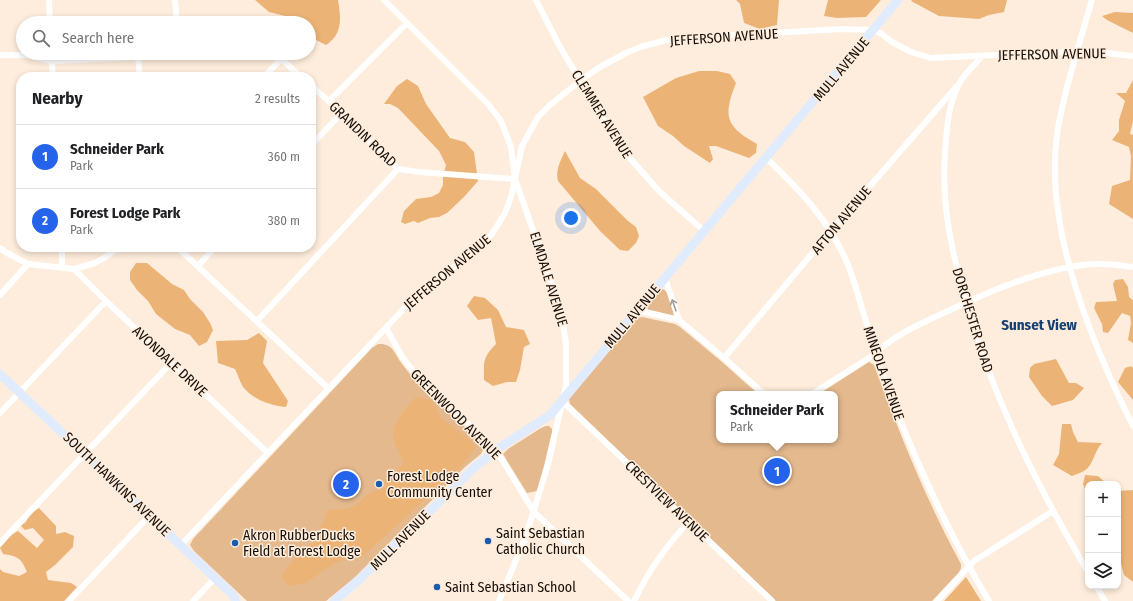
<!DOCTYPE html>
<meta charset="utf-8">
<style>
body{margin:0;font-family:"Fira Sans Condensed",sans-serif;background:#f6f6f6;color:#202124}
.controls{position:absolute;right:12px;bottom:12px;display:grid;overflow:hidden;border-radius:8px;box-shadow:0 2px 6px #0003}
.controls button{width:36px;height:36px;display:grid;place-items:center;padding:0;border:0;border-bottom:1px solid #e0e0e0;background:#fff;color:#202124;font:20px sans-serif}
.you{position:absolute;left:571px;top:218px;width:14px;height:14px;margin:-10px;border:3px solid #fff;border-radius:50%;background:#1a73e8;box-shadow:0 0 0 6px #1a73e833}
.badge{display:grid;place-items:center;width:26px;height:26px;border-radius:50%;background:#2563eb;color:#fff;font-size:13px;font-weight:700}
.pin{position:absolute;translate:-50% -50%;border:2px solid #fff;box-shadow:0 1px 4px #0006}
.popup{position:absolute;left:716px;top:391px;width:122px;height:52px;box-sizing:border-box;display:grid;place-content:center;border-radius:8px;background:#fff;filter:drop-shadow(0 1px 3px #0005);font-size:13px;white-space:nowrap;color:#757577}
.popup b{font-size:15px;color:#202124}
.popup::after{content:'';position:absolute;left:50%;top:100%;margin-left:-8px;border:8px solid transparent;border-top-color:#fff}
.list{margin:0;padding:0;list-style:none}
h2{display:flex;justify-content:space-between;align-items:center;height:52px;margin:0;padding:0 16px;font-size:17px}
h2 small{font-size:13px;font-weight:400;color:#757577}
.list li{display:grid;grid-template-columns:26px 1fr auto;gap:12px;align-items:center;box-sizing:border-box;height:64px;padding:0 16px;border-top:1px solid #e0e0e0}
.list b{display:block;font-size:15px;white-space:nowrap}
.list p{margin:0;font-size:13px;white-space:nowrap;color:#757577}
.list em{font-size:13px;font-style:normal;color:#757577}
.icon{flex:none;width:22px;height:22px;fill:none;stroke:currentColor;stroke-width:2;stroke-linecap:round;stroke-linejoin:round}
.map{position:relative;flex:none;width:1133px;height:601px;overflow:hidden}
.search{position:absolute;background:#fff;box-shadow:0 2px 6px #0003;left:16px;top:16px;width:300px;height:44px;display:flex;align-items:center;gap:10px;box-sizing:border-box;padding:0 14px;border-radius:22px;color:#757577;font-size:15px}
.panel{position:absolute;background:#fff;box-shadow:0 2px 6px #0003;left:16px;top:72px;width:300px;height:180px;border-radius:16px}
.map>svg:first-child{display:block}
.green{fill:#e4b98e}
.forest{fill:#ecb377}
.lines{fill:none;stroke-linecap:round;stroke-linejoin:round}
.street{stroke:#fff;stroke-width:6}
.secondary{stroke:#e0ecfd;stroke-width:9}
.oneway{stroke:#a19f9c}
.poi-dot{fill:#195cac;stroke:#feeddc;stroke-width:1.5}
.labels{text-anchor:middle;stroke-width:3;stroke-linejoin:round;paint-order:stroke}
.street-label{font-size:14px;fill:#150e07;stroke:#feeddc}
.poi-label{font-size:14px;fill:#150e07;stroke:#feeddc;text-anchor:start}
.neighbourhood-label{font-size:15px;font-weight:bold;fill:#163f73;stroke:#feeddc}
</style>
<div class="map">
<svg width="1133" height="601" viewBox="0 0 1133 601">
<rect width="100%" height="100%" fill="#feeddc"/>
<path class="green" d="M661,289C671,290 672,307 674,315L673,316L648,310L647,307L649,303Z
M642,317L675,324L680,327L721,361L758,394H719V440H835V394H819L869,362L874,365C900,434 925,498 961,564V568L959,572L932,601H776L570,404L569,399L633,322L637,318Z
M378,344C393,343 394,353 402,364C424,394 455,417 482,442L484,448L481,454L465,467L354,578L326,601H247L194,551L190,545L193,539L372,348Z
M546,426H549L552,429V432L539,487L537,491L527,493L503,454L508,449L541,428Z"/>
<path class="forest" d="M255,0H338C341,17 343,34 326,45L316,40L309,32V23H299L285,16L269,12Z
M736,0H779L777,25L760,29L744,23L740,4Z
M828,0H881L866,17L837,18L824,16Z
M912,0H1007L1004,12L989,15L979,19L939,16L911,1Z
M1115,12L1133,13V33L1107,20L1102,16Z
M699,71H717L730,74L736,83C723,116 725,126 757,144L756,153L749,158L716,146H709L713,159L710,163L684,146L673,136L658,126L643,97L676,78Z
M407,79L418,86L426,104L450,138L465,142L474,152L478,181L464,197L447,213L439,217L430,218L418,223L414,221L405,224L401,222L404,211L416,199L431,197L439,193L443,185V176L446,165L439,151L398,108L390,104H384L397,86Z
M1133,80V121L1130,134L1133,135V219L1109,204L1112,186L1130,180L1131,156L1129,147L1112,140L1119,131V120L1125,101L1116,93H1126Z
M565,151L580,178L596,189L628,221L636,227L639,236L636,243L628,251L620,250L600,231L558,181C555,170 561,160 565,151Z
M136,263H147L172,284L184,290L190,299L203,312L210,323L213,330L207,342L199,346L190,335L175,329L156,314L148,301L137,290L130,280V272Z
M1123,279L1128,287L1129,297L1133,300V343L1128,340L1131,323L1130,316L1122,313L1108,333L1103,332L1102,324L1094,308L1096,302L1117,301L1113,284L1115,280Z
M474,296L485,298L498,310L506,327L524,330L530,344L524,347L520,370L516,382H507L493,386L484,380C484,362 482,358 496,344L491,318L478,320L467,306Z
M259,333L267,341L263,363L288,401L286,407C269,405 254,400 243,387C240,382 238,375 235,369L218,363L216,341L247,340Z
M1056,359L1069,383H1076L1084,388L1073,400L1052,406L1042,396L1029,377L1030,368L1034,364Z
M1131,366L1133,368V400L1118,382L1125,368Z
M416,397L432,400L441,418L469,439L476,447L462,466L361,558H346L332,565L305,583L288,586L281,577L289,565L318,538L322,523L328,510C335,509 347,510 354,506C365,500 365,491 381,491V487H385V480L399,469L403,462C401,454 396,448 394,441C389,426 407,406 416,397Z
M1062,424H1071L1073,432L1078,442L1102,443C1094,451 1094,465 1084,471C1081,473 1076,474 1072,476L1053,465L1059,454Z
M1085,475L1098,476L1107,484H1088V497L1083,484Z
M1133,490V582L1124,575L1118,552V491Z
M39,508L56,526V534L65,532L74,536L73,547L55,565L46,572L48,580L71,583L77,587L64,601H0V569L3,572L19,576L27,572C21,558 18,556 3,554L0,548L11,535L18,531L37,548L44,540L33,528L25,530L21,526L26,522L30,514Z
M966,577L981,601H944Z"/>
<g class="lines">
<path class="street" d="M49,0L50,23
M175,0L177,23
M384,0L489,105L501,121L511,147L515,179L561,310L566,344V385L548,464L526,536L499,601
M536,0L560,47L605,122L627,155L660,192L704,231
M1092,0C1083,29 1075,58 1067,87C1063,103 1059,119 1057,135C1044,228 1092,344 1133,426
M51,53L53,77
M275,53L301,77
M0,55H25L52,61L138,57L146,53
M982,56C975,65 964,74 959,84C948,105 947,128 945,152C941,210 953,257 969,312C996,405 1039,489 1088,572
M138,57L140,77
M264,77L281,59
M311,86L329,101L341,114L398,169L419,172L515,179
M329,101L407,23
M311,145L341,114
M765,157C799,189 830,221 848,265C858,291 864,318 873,343L875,354C906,440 942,523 989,601
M177,247L328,388
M0,248L7,253L28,264L74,269L95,263L104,258L119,247
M198,266L215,247
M62,268V247
M74,269L106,301L268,453
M665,278L679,320
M0,295L28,264
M637,310L679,320L724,358L764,394
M257,321L398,169
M386,328L403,358L418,377L496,450L534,512L628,601
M724,358L831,231L956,87
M812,394L875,354C895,334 924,322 950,310C990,291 1037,271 1082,265C1099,263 1116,264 1133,267
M562,401L772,601
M0,413L106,301
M0,543L171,363
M181,545L414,298L479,247L492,234L505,213L511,197L522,146L538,117L549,106L581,80L600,67L626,53L640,47L667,40L715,36L842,29L874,30L882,34L892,42L911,52L931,58L1088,51L1133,56
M1096,586L1105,601
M69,601L149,516
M193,601L215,578
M634,601C649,570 665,548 688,522
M937,601L974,561L1053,511"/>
<path class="secondary" d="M0,374L215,578L233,595L236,601
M334,601L359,580L475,467L496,450L550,415L898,0"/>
</g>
<defs><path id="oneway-shaft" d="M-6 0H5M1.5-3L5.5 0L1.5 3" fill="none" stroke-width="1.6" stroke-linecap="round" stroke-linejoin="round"/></defs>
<use class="oneway" href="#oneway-shaft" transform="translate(674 305) rotate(-109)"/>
<g class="poi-dot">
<circle cx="379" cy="484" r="4"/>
<circle cx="488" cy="541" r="4"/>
<circle cx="235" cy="543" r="4"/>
<circle cx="437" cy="587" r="4"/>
</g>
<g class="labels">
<g class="street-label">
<text transform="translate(724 37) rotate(-4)" y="5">JEFFERSON AVENUE</text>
<text transform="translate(1052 54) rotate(-1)" y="5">JEFFERSON AVENUE</text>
<text transform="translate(841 69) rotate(-50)" y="5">MULL AVENUE</text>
<text transform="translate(602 114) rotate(58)" y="5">CLEMMER AVENUE</text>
<text transform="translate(363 134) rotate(44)" y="5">GRANDIN ROAD</text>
<text transform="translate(841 220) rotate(-50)" y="5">AFTON AVENUE</text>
<text transform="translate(447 272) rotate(-40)" y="5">JEFFERSON AVENUE</text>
<text transform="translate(549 279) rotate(73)" y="5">ELMDALE AVENUE</text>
<text transform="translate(632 316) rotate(-50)" y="5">MULL AVENUE</text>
<text transform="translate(973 320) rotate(73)" y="5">DORCHESTER ROAD</text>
<text transform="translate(170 361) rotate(43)" y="5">AVONDALE DRIVE</text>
<text transform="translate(884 373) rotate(71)" y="5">MINEOLA AVENUE</text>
<text transform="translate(456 414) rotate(45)" y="5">GREENWOOD AVENUE</text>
<text transform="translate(117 484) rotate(44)" y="5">SOUTH HAWKINS AVENUE</text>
<text transform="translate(667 501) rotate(44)" y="5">CRESTVIEW AVENUE</text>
<text transform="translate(400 540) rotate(-45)" y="5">MULL AVENUE</text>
</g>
<g class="poi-label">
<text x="387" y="481">Forest Lodge<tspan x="387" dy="16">Community Center</tspan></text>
<text x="496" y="538">Saint Sebastian<tspan x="496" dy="16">Catholic Church</tspan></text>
<text x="243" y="540">Akron RubberDucks<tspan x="243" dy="16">Field at Forest Lodge</tspan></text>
<text x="445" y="592">Saint Sebastian School</text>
</g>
<g class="neighbourhood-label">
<text x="1039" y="330">Sunset View</text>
</g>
</g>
</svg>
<div class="controls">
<button>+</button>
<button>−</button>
<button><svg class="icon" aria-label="layers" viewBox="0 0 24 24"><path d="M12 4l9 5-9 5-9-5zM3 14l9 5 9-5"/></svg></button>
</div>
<div class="you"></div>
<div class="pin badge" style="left:777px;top:471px">1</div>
<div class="popup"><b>Schneider Park</b>Park</div>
<div class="pin badge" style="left:346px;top:484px">2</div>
<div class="search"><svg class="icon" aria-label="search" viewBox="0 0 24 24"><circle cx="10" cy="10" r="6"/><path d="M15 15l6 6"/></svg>Search here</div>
<section class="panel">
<h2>Nearby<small>2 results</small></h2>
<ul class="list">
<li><span class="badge">1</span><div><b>Schneider Park</b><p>Park</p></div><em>360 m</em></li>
<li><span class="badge">2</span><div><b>Forest Lodge Park</b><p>Park</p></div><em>380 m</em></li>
</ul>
</section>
</div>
